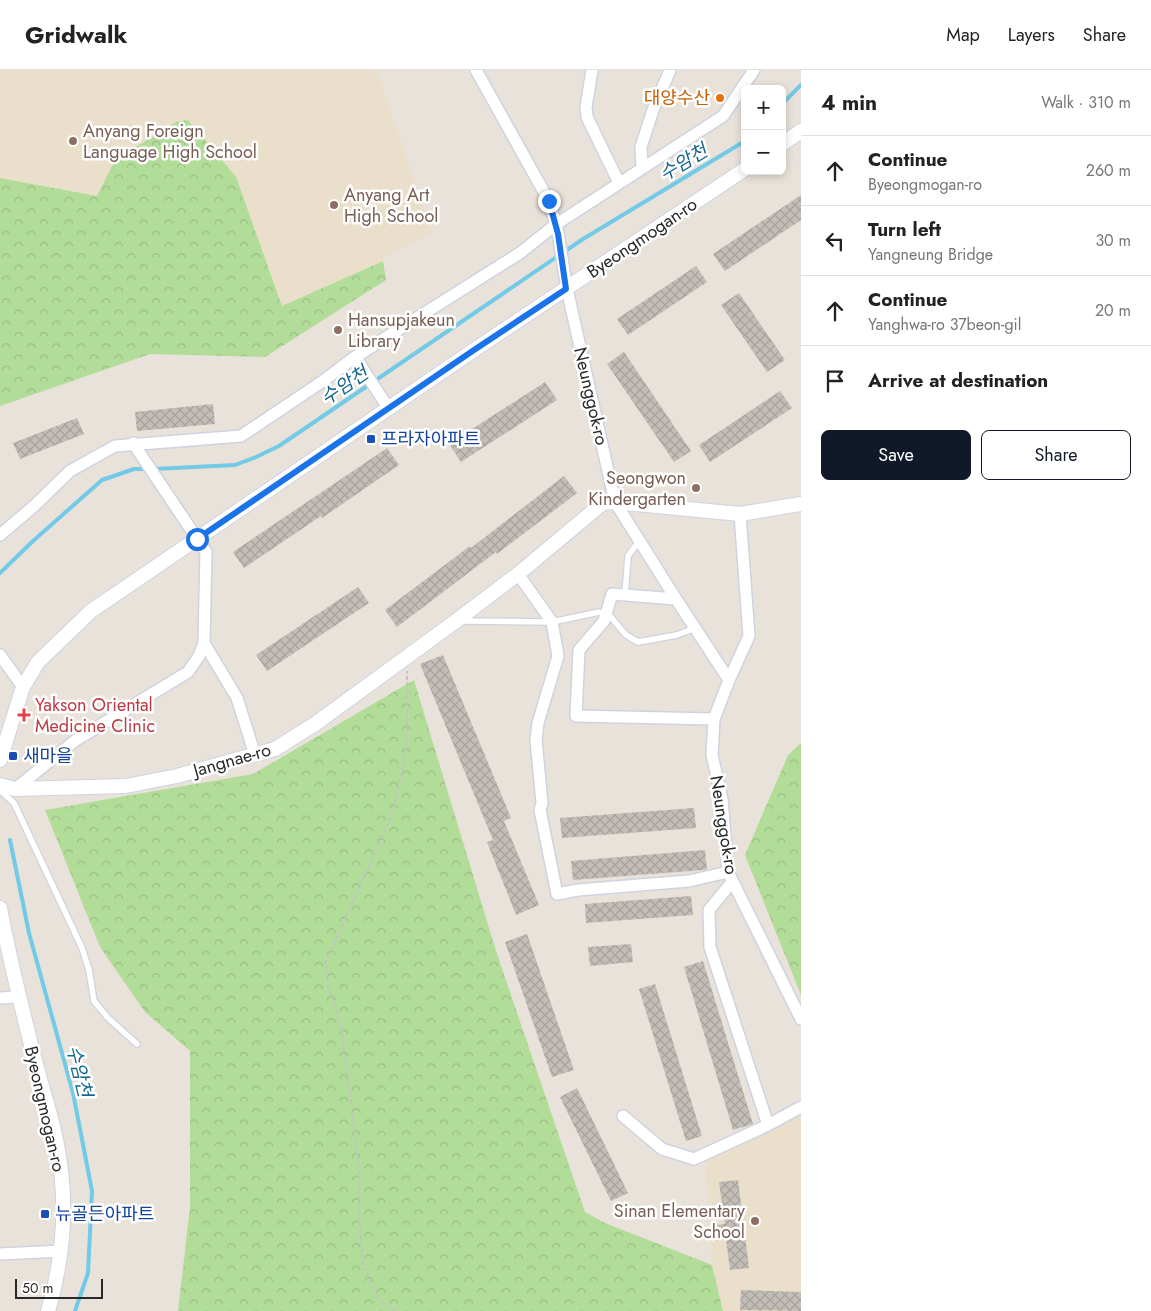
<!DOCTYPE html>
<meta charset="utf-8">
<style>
body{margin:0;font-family:Jost,"Noto Sans KR",sans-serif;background:#f6f6f6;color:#222}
.controls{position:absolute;right:15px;top:15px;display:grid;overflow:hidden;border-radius:8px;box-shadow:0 2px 8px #0003}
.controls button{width:45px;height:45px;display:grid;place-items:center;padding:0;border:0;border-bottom:1px solid #e0e0e0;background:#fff;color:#222;font:25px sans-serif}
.scale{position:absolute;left:15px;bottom:12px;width:88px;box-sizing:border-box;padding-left:5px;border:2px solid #282828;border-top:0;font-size:14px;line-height:18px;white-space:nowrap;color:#282828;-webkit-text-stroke:4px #fff;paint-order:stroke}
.stop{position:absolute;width:15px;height:15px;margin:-11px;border:4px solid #1a73e8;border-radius:50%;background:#fff}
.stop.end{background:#1a73e8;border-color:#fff;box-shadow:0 1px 5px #0008}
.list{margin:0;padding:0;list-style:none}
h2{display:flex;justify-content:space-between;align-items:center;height:65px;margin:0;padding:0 20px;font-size:21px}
h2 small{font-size:16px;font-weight:400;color:#767676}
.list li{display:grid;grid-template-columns:32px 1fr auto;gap:15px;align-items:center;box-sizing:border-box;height:70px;padding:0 20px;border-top:1px solid #e0e0e0}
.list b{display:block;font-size:19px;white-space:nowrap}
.list p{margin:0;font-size:16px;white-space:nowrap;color:#767676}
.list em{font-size:16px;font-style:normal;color:#767676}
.actions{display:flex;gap:10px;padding:15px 20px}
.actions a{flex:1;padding:11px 0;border:1px solid #111827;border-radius:8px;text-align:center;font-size:18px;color:#111827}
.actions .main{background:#111827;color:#fff}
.icon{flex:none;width:28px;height:28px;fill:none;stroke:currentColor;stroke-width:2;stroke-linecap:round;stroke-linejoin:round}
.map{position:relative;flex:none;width:801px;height:1241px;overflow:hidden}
header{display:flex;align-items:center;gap:30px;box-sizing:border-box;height:70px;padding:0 25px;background:#fff;border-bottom:1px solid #e0e0e0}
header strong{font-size:24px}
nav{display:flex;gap:28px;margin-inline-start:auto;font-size:18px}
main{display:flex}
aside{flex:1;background:#fff}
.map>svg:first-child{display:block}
.education{fill:#eadfca}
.forest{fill:url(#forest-crowns)}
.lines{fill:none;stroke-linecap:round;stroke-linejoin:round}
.stream{stroke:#72cae6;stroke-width:4}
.building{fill:url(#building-cross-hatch)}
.service-casing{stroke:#cfd3e0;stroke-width:8}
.minor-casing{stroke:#cfd3e0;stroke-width:14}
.tertiary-casing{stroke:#cfd3e0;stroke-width:16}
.path{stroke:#c3c3c3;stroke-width:2;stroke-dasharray:4 2.5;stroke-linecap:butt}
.service{stroke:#fff;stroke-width:5.5}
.minor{stroke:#fff;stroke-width:11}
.tertiary{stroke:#fff;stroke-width:14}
.route{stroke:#1a73e8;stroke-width:6}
.food-dot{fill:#e8710a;stroke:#fff;stroke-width:2}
.education-dot{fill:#8d6e63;stroke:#fff;stroke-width:2}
.transit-dot{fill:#1a4fb4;stroke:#fff;stroke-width:2}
.health-dot{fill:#e0444e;stroke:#fff;stroke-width:2}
.labels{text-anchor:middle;stroke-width:5;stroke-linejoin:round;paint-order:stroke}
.food-label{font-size:18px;fill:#c56008;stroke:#fff;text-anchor:end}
.education-label{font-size:18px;fill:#785e54;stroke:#fff;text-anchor:start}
.street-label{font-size:18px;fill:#282828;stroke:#fff}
.transit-label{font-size:18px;fill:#164399;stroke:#fff;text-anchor:start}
.health-label{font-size:18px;fill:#be3a42;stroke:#fff;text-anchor:start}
.water-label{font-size:19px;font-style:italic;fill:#15688e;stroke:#fff}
</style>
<header>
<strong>Gridwalk</strong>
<nav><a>Map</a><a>Layers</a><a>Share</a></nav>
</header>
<main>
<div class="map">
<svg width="801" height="1241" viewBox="0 0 801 1241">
<defs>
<pattern id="forest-crowns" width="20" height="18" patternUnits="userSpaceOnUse" patternTransform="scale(1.25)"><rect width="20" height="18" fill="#b2dd99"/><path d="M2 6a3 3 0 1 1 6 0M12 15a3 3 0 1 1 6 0" fill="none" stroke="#99be84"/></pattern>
<pattern id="building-cross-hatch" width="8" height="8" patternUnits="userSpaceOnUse" patternTransform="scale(1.25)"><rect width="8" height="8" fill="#c2bdb6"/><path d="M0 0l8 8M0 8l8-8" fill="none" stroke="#a7a29c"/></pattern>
</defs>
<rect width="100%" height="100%" fill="#e9e2da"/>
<path class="education" d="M0,0H377L432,163L393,182L378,193L282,236L236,107L115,90L97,126L0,108Z
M801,1043V1241H723L712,1195L705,1091Z"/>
<path class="forest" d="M188,50L236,107L282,236L383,191L386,210L265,287L150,284L0,336V108L97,126L115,90L176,52Z
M414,610L496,881L585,1142L605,1153L712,1195L723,1241H178L190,1137V981L145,942L100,877L45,740L253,704Z
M801,673V925L745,785L788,685Z"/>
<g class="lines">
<path class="stream" d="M782,34L801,15
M154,399L235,395L256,387L279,376L583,169L745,71
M0,503L33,471L102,410L134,399H147
M10,770L29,863L73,1023L92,1121L88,1203L75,1241"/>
</g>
<path class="building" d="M801,125V150L725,201L713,184Z
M696,196L707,212L628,265L617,249Z
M739,223L785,290L767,302L721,235Z
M624,282L691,381L674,392L607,294Z
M545,312L557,330L461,392L449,374Z
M780,321L792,338L710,392L699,375Z
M213,334L215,354L137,361L135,342Z
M77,348L84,364L20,389L13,373Z
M387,378L399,395L322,448L321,446L244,498L233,482Z
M564,406L577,423L497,484L496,482L397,557L385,540L470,476L471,478Z
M358,517L369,533L267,601L256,585Z
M443,585L511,748L504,751L539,835L516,845L487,772L493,770L420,594Z
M694,738L696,758L562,768L560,748Z
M705,780L707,799L703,800L573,810L571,791Z
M691,826L693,845L586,853L585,834Z
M527,864L574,1000L552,1007L505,872Z
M631,874L633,892L590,896L588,877Z
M703,891L753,1054L733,1060L684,897Z
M655,914L702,1066L686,1071L639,919Z
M577,1018L628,1123L611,1131L560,1027Z
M738,1110L749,1198L730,1200L726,1169L716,1171L714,1155L725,1154L719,1112Z
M741,1220L801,1222V1241L740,1240Z"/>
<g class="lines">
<defs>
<path id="service" d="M625,525L628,486L639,471
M460,551L552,552L599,542L610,546L626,565L638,572L677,565L695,558
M0,720L14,733L82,878L89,900L94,931L108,948L137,974"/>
<path id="minor" d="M476,0L549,131L558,163L567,219L615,432L676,529L729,610L714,649L712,685L722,729L728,802L801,949
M592,0L586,37L587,47L619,113
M642,98L641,77L653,40L670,0
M355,287L389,339
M0,465L34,436L70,401L115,376L241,366L323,311L355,287L520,183L555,155L723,46L754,0
M518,504L552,552L558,586L538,653L536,670L542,733L540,740L557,824L578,820L689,811L728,802
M676,529L612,524L604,551L579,580L576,646L714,649
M204,573L237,628L255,685
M0,585L23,617
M729,610L749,566L740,444
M15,719L76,670L188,602L199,586L204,573L206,482L133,373
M732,812L709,840L710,877L768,1055
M0,928L20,927
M623,1046L662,1079L694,1089L768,1055L801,1037
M0,1184L62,1181"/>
<path id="tertiary" d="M782,74L801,61
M0,690L23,617L38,592L91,541L474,280L745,99
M0,715L15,719L126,716L177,706L275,679L315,654L456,551L518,504L603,433L615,432L740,444L801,434
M0,838C9,888 22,938 34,987C41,1016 52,1046 57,1075C68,1131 64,1187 48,1241"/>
</defs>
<use href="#service" class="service-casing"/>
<use href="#minor" class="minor-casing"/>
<use href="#tertiary" class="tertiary-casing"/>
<path class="path" d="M396,1241L380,1231L363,1195L359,1140V1099L346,991L341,959L328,914L325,893L393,743L405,688L407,661V601"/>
<use href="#service" class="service"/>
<use href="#minor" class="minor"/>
<use href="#tertiary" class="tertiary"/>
</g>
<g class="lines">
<path class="route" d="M197,469L474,280L566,219L558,164L549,131"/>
</g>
<circle class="food-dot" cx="720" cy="28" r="5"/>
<g class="education-dot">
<circle cx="73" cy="71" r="5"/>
<circle cx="334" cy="135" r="5"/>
<circle cx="338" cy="260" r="5"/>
<circle cx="696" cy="418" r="5"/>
<circle cx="755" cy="1151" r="5"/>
</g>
<g class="transit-dot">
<rect x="366" y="364" width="10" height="10" rx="2.5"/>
<rect x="8" y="681" width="10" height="10" rx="2.5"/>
<rect x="40" y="1139" width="10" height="10" rx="2.5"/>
</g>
<path class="health-dot" d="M21.5 637.5h5v5h5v5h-5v5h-5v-5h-5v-5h5z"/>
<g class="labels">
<g class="food-label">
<text x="710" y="34">대양수산</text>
</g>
<g class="education-label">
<text x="83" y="67">Anyang Foreign<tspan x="83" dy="21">Language High School</tspan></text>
<text x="344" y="131">Anyang Art<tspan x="344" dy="21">High School</tspan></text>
<text x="348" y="256">Hansupjakeun<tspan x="348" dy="21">Library</tspan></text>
<text x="686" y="414" text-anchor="end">Seongwon<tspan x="686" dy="21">Kindergarten</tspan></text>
<text x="745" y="1147" text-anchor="end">Sinan Elementary<tspan x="745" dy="21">School</tspan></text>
</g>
<g class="street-label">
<text transform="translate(642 168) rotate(-34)" y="6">Byeongmogan-ro</text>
<text transform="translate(591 326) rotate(77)" y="6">Neunggok-ro</text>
<text transform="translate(232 690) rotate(-16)" y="6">Jangnae-ro</text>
<text transform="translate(724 755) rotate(81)" y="6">Neunggok-ro</text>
<text transform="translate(45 1039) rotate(77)" y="6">Byeongmogan-ro</text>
</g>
<g class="transit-label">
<text x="381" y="375">프라자아파트</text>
<text x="23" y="692">새마을</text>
<text x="55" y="1150">뉴골든아파트</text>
</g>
<g class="health-label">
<text x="35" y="641">Yakson Oriental<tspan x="35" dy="21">Medicine Clinic</tspan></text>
</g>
<g class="water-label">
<text transform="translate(683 92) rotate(-31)" y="7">수암천</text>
<text transform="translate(344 315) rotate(-34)" y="7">수암천</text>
<text transform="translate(80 1001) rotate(76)" y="7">수암천</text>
</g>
</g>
</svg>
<div class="controls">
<button>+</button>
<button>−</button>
</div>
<div class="scale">50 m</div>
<div class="stop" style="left:197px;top:469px"></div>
<div class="stop end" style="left:549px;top:131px"></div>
</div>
<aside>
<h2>4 min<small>Walk · 310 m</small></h2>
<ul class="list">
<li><svg class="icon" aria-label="ahead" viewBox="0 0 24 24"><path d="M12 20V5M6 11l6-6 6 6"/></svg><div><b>Continue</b><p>Byeongmogan-ro</p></div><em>260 m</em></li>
<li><svg class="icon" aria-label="left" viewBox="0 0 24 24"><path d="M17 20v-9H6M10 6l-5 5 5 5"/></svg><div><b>Turn left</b><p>Yangneung Bridge</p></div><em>30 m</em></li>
<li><svg class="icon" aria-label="ahead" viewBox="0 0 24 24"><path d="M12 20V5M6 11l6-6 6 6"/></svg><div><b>Continue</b><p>Yanghwa-ro 37beon-gil</p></div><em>20 m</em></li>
<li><svg class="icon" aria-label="arrive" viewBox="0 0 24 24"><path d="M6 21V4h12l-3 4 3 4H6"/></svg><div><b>Arrive at destination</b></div></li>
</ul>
<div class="actions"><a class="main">Save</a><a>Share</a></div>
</aside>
</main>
